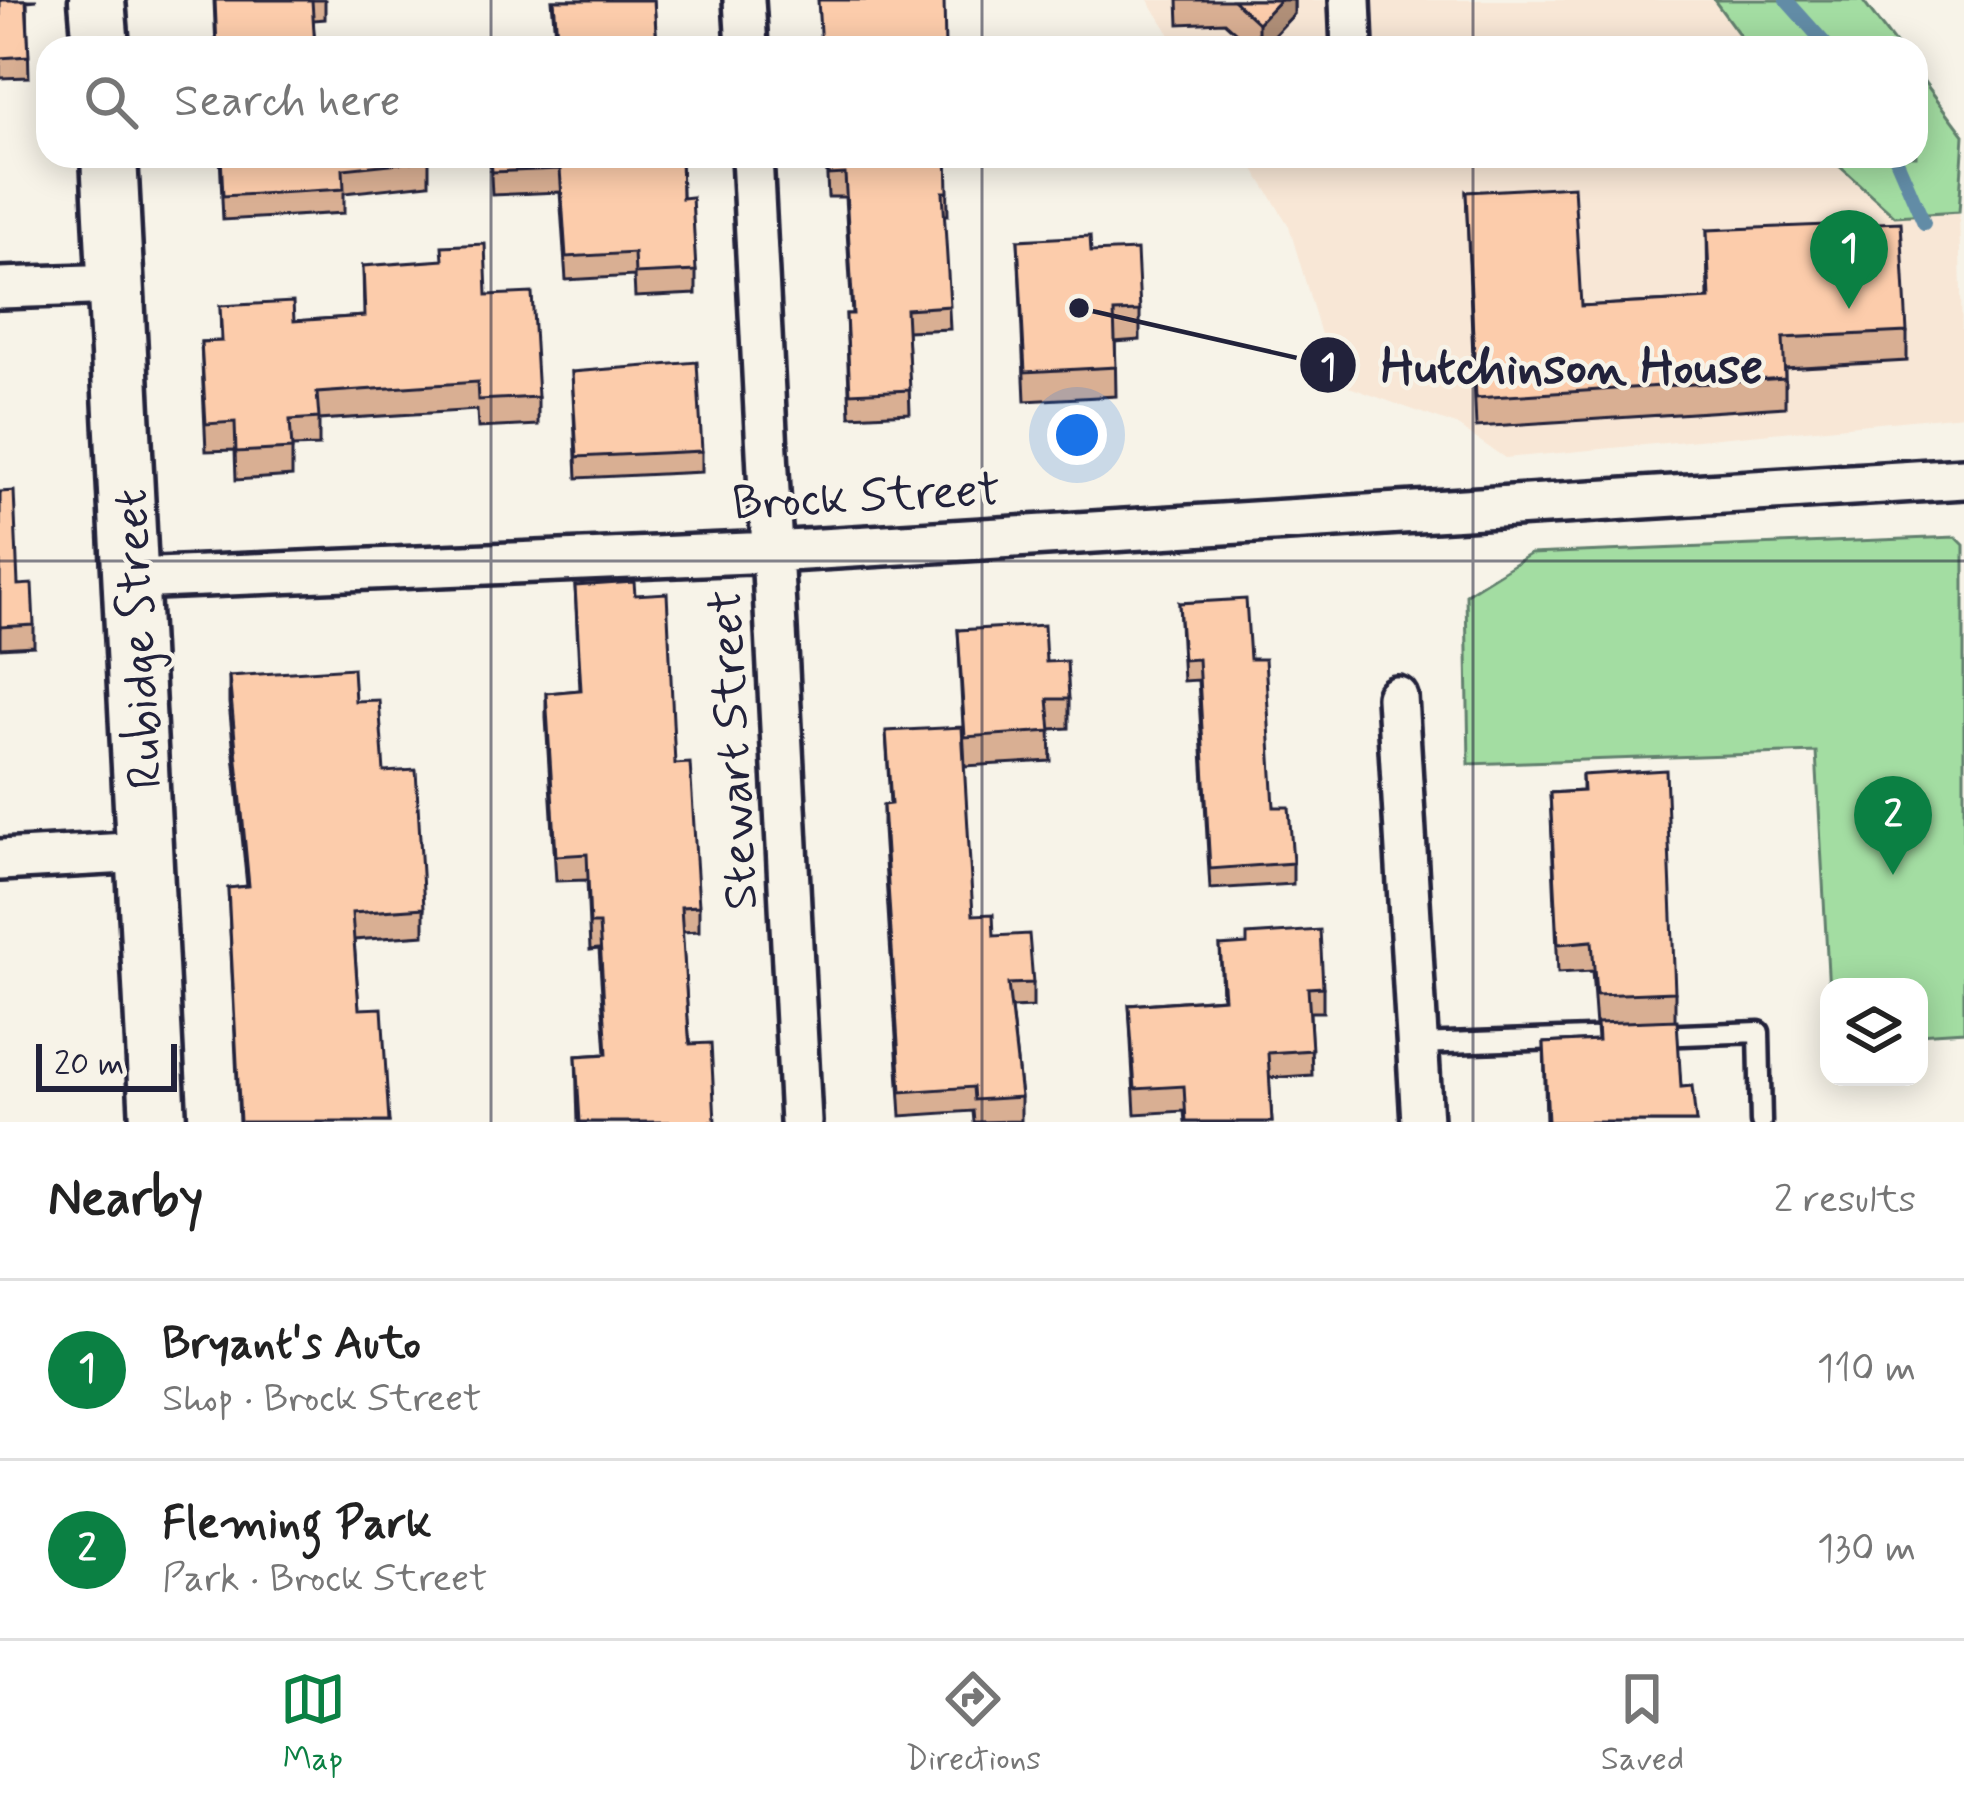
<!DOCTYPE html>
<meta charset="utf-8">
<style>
body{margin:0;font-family:Mynerve,sans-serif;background:#f6f6f6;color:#222}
.controls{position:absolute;right:36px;bottom:36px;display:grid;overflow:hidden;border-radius:24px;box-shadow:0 6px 30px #0003}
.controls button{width:108px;height:108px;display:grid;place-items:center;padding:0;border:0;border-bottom:3px solid #e0e0e0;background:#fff;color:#222;font:60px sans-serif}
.scale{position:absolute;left:36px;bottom:30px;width:141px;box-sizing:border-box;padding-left:12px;border:6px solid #22223b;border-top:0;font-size:33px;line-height:42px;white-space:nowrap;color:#22223b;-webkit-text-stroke:9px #f7f3e8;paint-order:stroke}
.you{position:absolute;left:1077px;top:435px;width:42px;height:42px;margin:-30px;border:9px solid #fff;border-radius:50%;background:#1a73e8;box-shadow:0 0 0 18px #1a73e833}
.badge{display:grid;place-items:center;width:78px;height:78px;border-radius:50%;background:#0b8043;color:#fff;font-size:39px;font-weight:700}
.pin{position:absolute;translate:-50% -99px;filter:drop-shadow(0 3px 6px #0008)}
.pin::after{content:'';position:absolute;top:63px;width:42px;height:36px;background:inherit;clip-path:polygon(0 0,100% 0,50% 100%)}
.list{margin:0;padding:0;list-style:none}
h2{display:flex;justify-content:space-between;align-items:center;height:156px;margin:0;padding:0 48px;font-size:51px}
h2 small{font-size:39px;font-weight:400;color:#767676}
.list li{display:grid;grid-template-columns:78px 1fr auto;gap:36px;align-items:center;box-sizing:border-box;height:180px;padding:0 48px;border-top:3px solid #e0e0e0}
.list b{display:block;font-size:45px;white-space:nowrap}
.list p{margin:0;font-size:39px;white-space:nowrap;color:#767676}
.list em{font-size:39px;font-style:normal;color:#767676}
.icon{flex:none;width:66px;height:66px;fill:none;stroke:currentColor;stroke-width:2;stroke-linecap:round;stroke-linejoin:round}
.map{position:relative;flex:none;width:1964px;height:1122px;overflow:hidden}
.search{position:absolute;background:#fff;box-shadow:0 6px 30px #0003;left:36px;right:36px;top:36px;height:132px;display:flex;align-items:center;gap:30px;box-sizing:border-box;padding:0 42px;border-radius:36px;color:#767676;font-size:45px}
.sheet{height:516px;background:#fff}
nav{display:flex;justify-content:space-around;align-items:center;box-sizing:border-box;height:168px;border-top:3px solid #e0e0e0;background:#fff;font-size:33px;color:#767676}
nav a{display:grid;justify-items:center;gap:6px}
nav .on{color:#0b8043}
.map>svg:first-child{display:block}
.built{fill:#f8e7d6}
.green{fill:#a3dda2;stroke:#62806e;stroke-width:3}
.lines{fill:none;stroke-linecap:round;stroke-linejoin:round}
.stream{stroke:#628ca6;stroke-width:14}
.service-casing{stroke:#22223b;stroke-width:27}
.minor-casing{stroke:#22223b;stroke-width:48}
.secondary-casing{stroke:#22223b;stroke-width:63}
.service{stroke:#f7f3e8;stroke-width:18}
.minor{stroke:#f7f3e8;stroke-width:39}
.secondary{stroke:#f7f3e8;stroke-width:54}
.wall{fill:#d9af93;stroke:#22223b;stroke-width:3}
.shaded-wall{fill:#b08f78;stroke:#22223b;stroke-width:3}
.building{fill:#fcccab;stroke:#22223b;stroke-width:3}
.grid{fill:none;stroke:#22223b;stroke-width:3;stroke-opacity:0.55}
.labels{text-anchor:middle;stroke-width:9;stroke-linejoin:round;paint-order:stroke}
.street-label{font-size:48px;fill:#22223b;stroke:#f7f3e8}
.leader{fill:none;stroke:#22223b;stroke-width:4.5}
.callout-dot{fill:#22223b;stroke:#f7f3e8;stroke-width:4.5}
.mark-label{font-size:36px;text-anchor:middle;font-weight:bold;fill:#fff}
.callout-label{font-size:51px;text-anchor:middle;font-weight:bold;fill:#22223b;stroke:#f7f3e8;stroke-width:9;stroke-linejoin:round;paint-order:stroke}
</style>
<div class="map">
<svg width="1964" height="1122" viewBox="0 0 1964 1122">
<rect width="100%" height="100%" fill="#f7f3e8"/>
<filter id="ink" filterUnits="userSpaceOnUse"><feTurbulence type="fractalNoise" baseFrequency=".00833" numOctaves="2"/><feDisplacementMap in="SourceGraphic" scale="24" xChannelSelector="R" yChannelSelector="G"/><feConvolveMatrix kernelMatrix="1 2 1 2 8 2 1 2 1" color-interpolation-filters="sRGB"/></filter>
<g filter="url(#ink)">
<path class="built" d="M1148,0H1714L1749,48H1178Z
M1246,156H1828L1895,216L1959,212L1964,415L1505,458L1456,425L1335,382L1289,226Z"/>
<path class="green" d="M1714,0H1862L1898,48H1749Z
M1916,71L1964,135L1959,212L1895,216L1828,156H1916Z
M1956,537L1964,545V1031L1919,1034V987H1829V992L1816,752L1469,764L1466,594L1530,554Z"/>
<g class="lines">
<path class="stream" d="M1786,0L1829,48
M1895,156L1924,223"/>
<defs>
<path id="service" d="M1657,1036L1759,1032L1761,1122
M1418,1044L1617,1037"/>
<path id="minor" d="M744,0L747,48
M1350,0L1352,48
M752,156L801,1122
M0,288L119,284
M133,579L772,552L1964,478
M1397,697L1422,1122
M0,860L146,852"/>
<path id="secondary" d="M97,0L101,48
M109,156L158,1122"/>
</defs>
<use href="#service" class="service-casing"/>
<use href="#minor" class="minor-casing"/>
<use href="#secondary" class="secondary-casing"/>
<use href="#service" class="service"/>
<use href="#minor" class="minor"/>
<use href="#secondary" class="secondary"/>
</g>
<path class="wall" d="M0,0H37L27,1L29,77L0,78Z
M214,0H325V19L313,20L315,48H216Z
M552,0H654L657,48H556Z
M1178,0H1294V14L1262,48H1253L1224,22L1179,24Z
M220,156H429V184L344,193V213L223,220Z
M490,156H681L682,198L696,271V294L635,297L634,276L566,280L560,192L492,195Z
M826,156H947L948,215H944L950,329L907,331L910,413L850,416L846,314H852L845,197H828Z
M1466,192L1581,306L1708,299L1707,230L1907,332V361L1785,368V407L1476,427Z
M1018,240L1091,252L1140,311V340L1115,342L1116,396L1025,401Z
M363,266L487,295L538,397V425L478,428L477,410L319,420V446L292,447V476L236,480L235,450L206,451L201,342L221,341L220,306L294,321L364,316Z
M572,372L702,451V472L577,478Z
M0,492L18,585L34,625V646L0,648Z
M575,586L635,595L675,764L699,906V931L682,932L689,1036L715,1122H578L576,1056L606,1054L599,949L590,950L587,880L556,881L546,718V693L580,690Z
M1179,603L1250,659L1274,807L1293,863V884L1210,889L1198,680L1183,681Z
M958,630L1046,662L1069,699V728L1050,729L1051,761L965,766Z
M229,676L355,701L384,772L424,908V935L354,940L359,1009L389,1122H239L228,888L247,886L229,703Z
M886,731L973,915L994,936L1033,983V1007L1011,1008L1021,1097V1121L974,1122L973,1111L901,1116L883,829V805L890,804Z
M1582,775L1675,992V1020L1681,1087L1696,1122H1546L1544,1043L1597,1040L1592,971L1558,973L1550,793L1582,791Z
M1220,946L1323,987V1012H1310L1312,1075L1269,1078L1272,1122H1185L1184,1111L1135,1114L1129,1005L1222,998Z"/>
<path class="shaded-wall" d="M1280,0H1294V14L1262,48H1258V23Z"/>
<path class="building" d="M0,0H26L29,56L0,58Z
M215,0H312L315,48H217Z
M554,0H654L657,48H558Z
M818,0H944L945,48H821Z
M1233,0H1280L1258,23Z
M221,156H429V160L343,169L344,189L223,196Z
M491,156H681L682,198L692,197L696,271L635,274L634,253L566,257L560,169L492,172Z
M827,156H947L948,192H943L950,306L906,309L910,390L850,393L846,314H853L845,174L828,175Z
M1574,186L1581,306L1710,299L1707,230L1901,222L1907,332L1783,338L1785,378L1476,398L1466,192Z
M1090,236L1091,252L1137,250L1140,311L1114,312L1116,367L1025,372L1018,240Z
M485,244L487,295L532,293L538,397L478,400L477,382L317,393L319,418L290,420L292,449L236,452L235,422L206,424L201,342L222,341L220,306L293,302L294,321L365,316L363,266L443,260L442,246Z
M697,362L702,451L577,457L572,372Z
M14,491L18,585L32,584L34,625L0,627V492Z
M634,582L635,595L667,593L675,764L690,763L699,906L681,907L689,1036L690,1044L711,1043L715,1122H580L576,1056L607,1054L599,924H590L587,854L556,856L546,693L581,690L575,586Z
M1246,599L1250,659H1265L1274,807H1289L1293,863L1210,869L1198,659L1183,660L1179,603Z
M1044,625L1046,662L1067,661L1069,699H1048L1051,731L965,737L958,630Z
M353,668L355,701L379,700L384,772L416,770L424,908L352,913L359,1009L382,1008L389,1122H240L228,888L249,886L229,676Z
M962,727L973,915L993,914L994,936L1029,934L1033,983L1008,984L1021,1097L974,1100L973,1087L901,1092L883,805L891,804L886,731Z
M1666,770L1675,992L1596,995L1592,941L1558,944L1550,793L1583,791L1582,775Z
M1320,930L1323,987L1308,988L1312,1050L1268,1053L1272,1122H1186L1184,1086L1135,1089L1129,1005L1224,998L1220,946L1247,944V935Z
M1677,1020L1681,1087L1692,1086L1696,1122H1548L1544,1043L1598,1040L1597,1023Z"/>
</g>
<path class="grid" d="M491,0V48M982,0V48M1473,0V48M491,156V1122M982,156V1122M1473,156V1122M0,561H1964"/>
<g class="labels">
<g class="street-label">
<text transform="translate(866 494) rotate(-3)" y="17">Brock Street</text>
<text transform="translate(136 639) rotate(-93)" y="17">Rubidge Street</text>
<text transform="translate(731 750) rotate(-93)" y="17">Stewart Street</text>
</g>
</g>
<path class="leader" d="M1079 308L1328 365"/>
<g class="callout-dot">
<circle cx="1079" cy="308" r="12"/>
<circle cx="1328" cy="365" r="30"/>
</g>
<g class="mark-label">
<text x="1328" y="378">1</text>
</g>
<g class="callout-label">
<text x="1572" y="383">Hutchinson House</text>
</g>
</svg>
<div class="controls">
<button><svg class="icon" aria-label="layers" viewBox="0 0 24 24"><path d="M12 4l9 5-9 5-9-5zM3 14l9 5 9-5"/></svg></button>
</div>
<div class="scale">20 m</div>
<div class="you"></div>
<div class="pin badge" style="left:1849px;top:309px">1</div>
<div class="pin badge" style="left:1893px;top:875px">2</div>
<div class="search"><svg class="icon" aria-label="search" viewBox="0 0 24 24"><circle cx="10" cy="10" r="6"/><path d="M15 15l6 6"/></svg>Search here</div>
</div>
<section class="sheet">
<h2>Nearby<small>2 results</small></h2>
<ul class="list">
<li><span class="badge">1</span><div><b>Bryant's Auto</b><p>Shop · Brock Street</p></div><em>110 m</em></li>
<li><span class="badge">2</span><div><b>Fleming Park</b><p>Park · Brock Street</p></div><em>130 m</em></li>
</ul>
</section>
<nav>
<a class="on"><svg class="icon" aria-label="map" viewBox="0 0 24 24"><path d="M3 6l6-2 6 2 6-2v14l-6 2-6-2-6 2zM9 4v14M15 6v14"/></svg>Map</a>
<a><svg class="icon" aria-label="directions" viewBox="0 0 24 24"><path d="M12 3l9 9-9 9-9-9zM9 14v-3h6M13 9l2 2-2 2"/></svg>Directions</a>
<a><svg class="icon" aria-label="saved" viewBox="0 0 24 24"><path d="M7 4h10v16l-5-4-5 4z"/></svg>Saved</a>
</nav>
